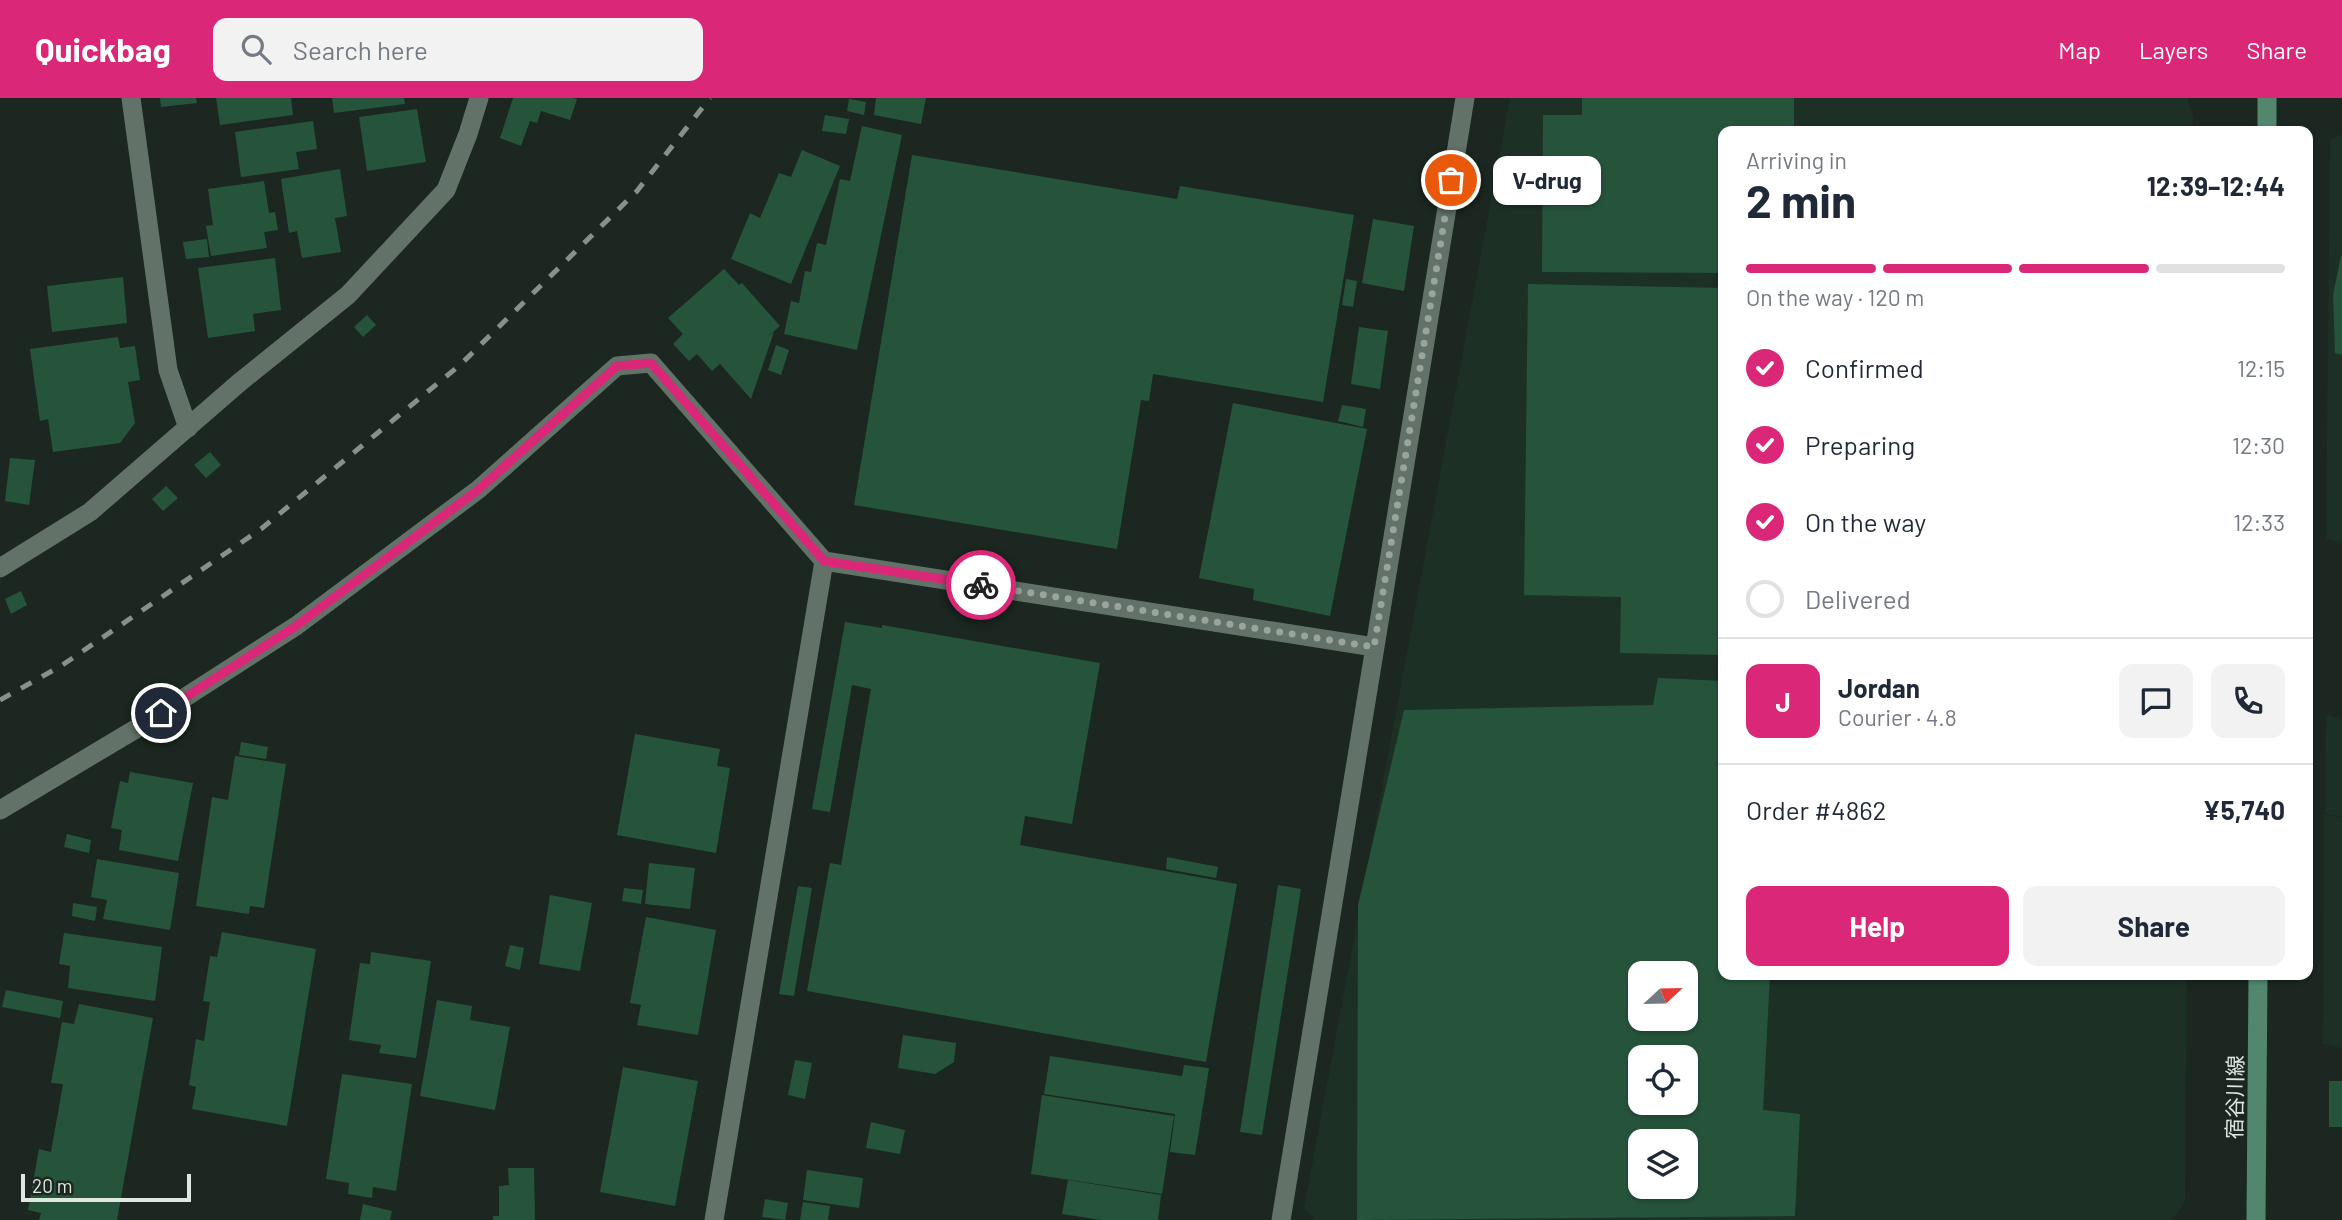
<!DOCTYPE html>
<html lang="en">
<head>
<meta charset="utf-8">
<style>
	body { margin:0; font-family:Barlow,"Noto Sans JP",sans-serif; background:#f2f2f3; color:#1f2937; height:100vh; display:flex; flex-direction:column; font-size:26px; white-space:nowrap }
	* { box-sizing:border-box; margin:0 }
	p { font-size:23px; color:#747a83 }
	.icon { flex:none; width:38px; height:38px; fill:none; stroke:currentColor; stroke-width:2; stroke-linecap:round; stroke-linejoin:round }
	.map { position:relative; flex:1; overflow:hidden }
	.drawer { position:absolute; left:1718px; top:28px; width:595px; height:854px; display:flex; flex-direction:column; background:#fff; border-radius:14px; box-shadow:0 2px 5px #0004 }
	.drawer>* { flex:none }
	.needle { width:46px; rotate:68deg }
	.tools { position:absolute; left:1628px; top:863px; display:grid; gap:14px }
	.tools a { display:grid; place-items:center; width:70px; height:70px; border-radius:14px; background:#fff; box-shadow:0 2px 5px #0004; font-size:35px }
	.scale { position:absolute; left:21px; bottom:18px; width:170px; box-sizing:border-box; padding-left:7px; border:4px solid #dfe7e1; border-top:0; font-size:19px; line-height:24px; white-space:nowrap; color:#dfe7e1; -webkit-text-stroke:5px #1b2720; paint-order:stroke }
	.pin { position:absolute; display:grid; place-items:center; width:60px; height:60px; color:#fff; margin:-30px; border:4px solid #fff; border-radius:50%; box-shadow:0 2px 7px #0007 }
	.courier { position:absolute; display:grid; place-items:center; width:70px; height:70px; margin:-35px; border:5px solid #db2777; border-radius:50%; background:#fff; color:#222; box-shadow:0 2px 9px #0007 }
	.bubble { position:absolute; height:49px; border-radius:14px; background:#fff; box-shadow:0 2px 5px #0004; font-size:23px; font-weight:700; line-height:49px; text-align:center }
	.summary em { font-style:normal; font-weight:700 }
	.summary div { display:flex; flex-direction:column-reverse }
	.summary { display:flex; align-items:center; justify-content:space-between; height:119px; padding:0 28px }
	h1 { font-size:46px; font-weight:700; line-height:52px }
	.bar { display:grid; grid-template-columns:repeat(4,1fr); gap:10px 7px; align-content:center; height:84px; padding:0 28px }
	.bar i { height:9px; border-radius:5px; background:#e0e1e3 }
	.bar .on { background:#db2777 }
	.bar p { grid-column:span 4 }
	.line { display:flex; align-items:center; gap:18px; padding:0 28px; border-top:2px solid #e0e1e3 }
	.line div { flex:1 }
	.round { display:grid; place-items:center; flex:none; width:74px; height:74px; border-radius:14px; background:#f2f2f3 }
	ol { padding:0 28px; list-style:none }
	li { display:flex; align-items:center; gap:21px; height:77px }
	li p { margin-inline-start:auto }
	li .icon { padding:7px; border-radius:50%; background:#db2777; color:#fff; stroke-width:4 }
	li:last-child { color:#747a83 }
	li i { width:38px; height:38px; border:4px solid #e0e1e3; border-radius:50% }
	.button { display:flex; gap:14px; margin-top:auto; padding:14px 28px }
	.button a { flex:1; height:80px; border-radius:14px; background:#db2777; color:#fff; font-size:28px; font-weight:700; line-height:80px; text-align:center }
	.button a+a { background:#f2f2f3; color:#1f2937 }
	header { display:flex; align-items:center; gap:42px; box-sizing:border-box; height:98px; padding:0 35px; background:#db2777; color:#fff }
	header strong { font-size:33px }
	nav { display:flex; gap:38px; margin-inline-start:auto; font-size:24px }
	.search { width:490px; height:63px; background:#f2f2f3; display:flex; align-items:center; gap:18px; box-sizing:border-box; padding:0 24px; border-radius:14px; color:#747a83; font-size:26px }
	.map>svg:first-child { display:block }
	.built { fill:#1d3025; fill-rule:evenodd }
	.building { fill:#26543b; fill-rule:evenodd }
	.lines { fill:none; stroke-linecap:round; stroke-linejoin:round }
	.minor { stroke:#637269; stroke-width:19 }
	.secondary { stroke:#52876e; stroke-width:19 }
	.rail { stroke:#87918b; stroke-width:5; stroke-dasharray:12 12; stroke-linecap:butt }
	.done { stroke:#9aa49d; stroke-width:7; stroke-dasharray:0 12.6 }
	.route { stroke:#db2777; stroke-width:9 }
	.labels { text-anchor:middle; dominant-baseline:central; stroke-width:5; stroke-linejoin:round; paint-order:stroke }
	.street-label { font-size:21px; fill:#dfe7e1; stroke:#1b2720 }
</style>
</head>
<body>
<header>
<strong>Quickbag</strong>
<div class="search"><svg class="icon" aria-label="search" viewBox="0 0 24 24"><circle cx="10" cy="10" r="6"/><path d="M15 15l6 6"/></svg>Search here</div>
<nav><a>Map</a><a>Layers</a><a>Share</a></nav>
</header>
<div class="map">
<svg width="2342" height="1122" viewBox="0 0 2342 1122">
	<rect width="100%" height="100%" fill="#1b2720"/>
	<g class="built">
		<path d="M 1510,0 L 2187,0 L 2193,18 L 2193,33 L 1724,33 L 1724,877 L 2187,877 L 2185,1104 L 2172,1122 L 1315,1122 L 1304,1110 ZM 1640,875 L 1685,875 L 1685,920 L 1640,920 ZM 1640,959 L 1685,959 L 1685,1004 L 1640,1004 ZM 1640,1043 L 1685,1043 L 1685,1088 L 1640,1088 Z"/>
		<polygon points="2342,35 2342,445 2326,441 2330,42"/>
		<polygon points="2326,617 2342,621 2342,719 2325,715"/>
		<polygon points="2324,716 2342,720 2342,950 2323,946"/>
	</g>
	<g class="building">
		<polygon points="160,0 196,0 197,5 161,9"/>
		<polygon points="216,0 291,0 293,17 220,27"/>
		<polygon points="332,0 404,0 405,6 334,15"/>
		<polygon points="513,0 572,0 577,1 570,22 541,13 537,25 530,23 521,48 500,40"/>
		<polygon points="876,0 926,0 921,26 874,17"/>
		<polygon points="1582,0 1794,0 1794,33 1724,33 1724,175 1542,174 1543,17 1582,17"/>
		<polygon points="849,1 866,4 864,17 847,13"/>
		<polygon points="417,11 426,64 367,73 359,19"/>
		<polygon points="825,17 849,21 846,36 822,33"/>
		<polygon points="313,23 317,51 296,54 299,71 241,79 235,34"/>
		<polygon points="862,28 902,37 857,252 784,236 791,203 799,205 805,173 811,174 817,145 826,147 840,81 850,83"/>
		<polygon points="802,52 840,68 791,186 731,161 750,115 760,120 779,75 791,79"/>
		<polygon points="912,57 1177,101 1180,88 1354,117 1323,304 1153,276 1149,303 1141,302 1117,451 854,407"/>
		<polygon points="340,71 347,118 335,120 341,154 302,160 297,133 289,135 281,81"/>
		<polygon points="264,83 269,115 275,114 278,132 264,134 267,150 211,158 206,128 213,127 208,91"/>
		<polygon points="1373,121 1414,128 1404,193 1362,185"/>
		<polygon points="207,141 209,159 186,161 183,144"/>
		<polygon points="2341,158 2342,158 2342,257 2335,255 2333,197"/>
		<polygon points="275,160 281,212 253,216 255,233 208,240 198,170"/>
		<polygon points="724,171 739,187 742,185 780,228 766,240 774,234 751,301 720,266 712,273 697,256 689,263 673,246 683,236 668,220"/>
		<polygon points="123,179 127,225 52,234 47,188"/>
		<polygon points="1346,181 1357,183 1353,209 1342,207"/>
		<polygon points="1528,186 1724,190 1724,557 1620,555 1621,499 1524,497"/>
		<polygon points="367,217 376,227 363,239 354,229"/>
		<polygon points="1359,229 1388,233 1380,291 1351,286"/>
		<polygon points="118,239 120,250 135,248 140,282 128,284 135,325 120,345 53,354 48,321 40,323 30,251"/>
		<polygon points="776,247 789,252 781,277 768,272"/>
		<polygon points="1233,305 1367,331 1330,518 1253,502 1254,491 1199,480"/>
		<polygon points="1342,307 1366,311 1363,329 1338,323"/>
		<polygon points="210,354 221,367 206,380 194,367"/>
		<polygon points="10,360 35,362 29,407 5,403"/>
		<polygon points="166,388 178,400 163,413 152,401"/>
		<polygon points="21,493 27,507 11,516 5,501"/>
		<polygon points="845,524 882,530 882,527 1100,565 1072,726 1025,718 1020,747 1237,786 1206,964 807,893 830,765 841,767 871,591 852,587 830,714 812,711"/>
		<path d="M 1658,580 L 1724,583 L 1724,877 L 1770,877 L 1763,1012 L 1800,1016 L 1795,1118 L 1357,1122 L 1358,807 L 1404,612 L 1653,607 ZM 1640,875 L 1685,875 L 1685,920 L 1640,920 ZM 1640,959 L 1685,959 L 1685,1004 L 1640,1004 ZM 1640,1043 L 1685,1043 L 1685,1088 L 1640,1088 Z"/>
		<polygon points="635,636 720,651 717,668 730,670 716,755 617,737"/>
		<polygon points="241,644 268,649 266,661 239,657"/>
		<polygon points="235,658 286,666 264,810 250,808 249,816 196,808 212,699 228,702"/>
		<polygon points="130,674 193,685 178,763 119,752 122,732 111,730 120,683 128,685"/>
		<polygon points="67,736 91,742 89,755 64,749"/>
		<polygon points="1167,759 1218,769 1216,780 1166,771"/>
		<polygon points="97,761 179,775 170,832 103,821 107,802 91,799"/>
		<polygon points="649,765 695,770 690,811 645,806"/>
		<polygon points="1278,787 1301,791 1262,1037 1240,1034"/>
		<polygon points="798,788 812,790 794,898 779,896"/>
		<polygon points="624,790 643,792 641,806 622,803"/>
		<polygon points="550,797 592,805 580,873 539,866"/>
		<polygon points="73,805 97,809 95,823 72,818"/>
		<polygon points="646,819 716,832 698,937 637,927 641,907 630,905"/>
		<polygon points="222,834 316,851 287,1028 192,1011 196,989 189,987 196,941 204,943 210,904 203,903 210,858 217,859"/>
		<polygon points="64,835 162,849 155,903 68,890 70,868 59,866"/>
		<polygon points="510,847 524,850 520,872 505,868"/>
		<polygon points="371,854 431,863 416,960 379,955 381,947 349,942 360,865 370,866"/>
		<polygon points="6,892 63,903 60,920 2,909"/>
		<polygon points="437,902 472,908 470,922 510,929 495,1012 420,998"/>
		<polygon points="79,906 153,920 117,1122 39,1122 41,1115 28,1112 39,1051 51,1054 63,986 51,985 62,924 74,926"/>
		<polygon points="903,937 956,945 954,964 935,976 898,970"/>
		<polygon points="1050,958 1182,978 1184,967 1209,970 1195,1057 1170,1054 1175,1016 1044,996"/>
		<polygon points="795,962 812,965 805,1001 788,997"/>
		<polygon points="623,969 698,983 675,1108 600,1094"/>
		<polygon points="342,976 412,986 396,1093 373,1089 372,1100 348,1096 349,1085 326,1081"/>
		<rect x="2329" y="983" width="13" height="46"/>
		<polygon points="1042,997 1174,1018 1162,1096 1031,1076"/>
		<polygon points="871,1024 905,1032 900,1056 866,1050"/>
		<polygon points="508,1070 534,1070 535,1122 493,1122 493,1118 499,1118 499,1088 509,1087"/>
		<polygon points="807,1072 863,1080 859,1110 803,1102"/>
		<polygon points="1068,1082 1161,1097 1158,1122 1102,1122 1062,1116"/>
		<polygon points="765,1101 788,1105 785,1122 762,1119"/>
		<polygon points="803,1104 830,1108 828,1122 800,1122"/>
		<polygon points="363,1106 392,1113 390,1122 360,1122"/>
	</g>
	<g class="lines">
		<g class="minor">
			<polyline points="131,0 168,272 188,330"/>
			<polyline points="0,470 90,414 240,284 348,197 446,92 468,36 479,0"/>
			<polyline points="0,712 139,629 296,528 479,391 617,268 651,265 824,463 1374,549"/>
			<polyline points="714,1122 824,463"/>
			<polyline points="1281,1122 1465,0"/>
		</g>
		<g class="secondary">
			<polyline points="2267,0 2267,33"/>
			<polyline points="2256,1122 2258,877"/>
		</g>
		<polyline class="rail" points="0,602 61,568 261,431 460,267 637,93 710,0"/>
	</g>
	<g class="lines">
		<polyline class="done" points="981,487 1374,549 1451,82"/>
		<polyline class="route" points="161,615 296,528 479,391 617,268 651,265 824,463 981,487"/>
	</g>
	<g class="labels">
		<g class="street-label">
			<text transform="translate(2234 999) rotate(-89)">宿谷川線</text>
		</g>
	</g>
</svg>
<div class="tools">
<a><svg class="needle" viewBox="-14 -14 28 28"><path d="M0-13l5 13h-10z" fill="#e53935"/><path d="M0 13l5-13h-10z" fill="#747a83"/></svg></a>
<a><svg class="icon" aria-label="locate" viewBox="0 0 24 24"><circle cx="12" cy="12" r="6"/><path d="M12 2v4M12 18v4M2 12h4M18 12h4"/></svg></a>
<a><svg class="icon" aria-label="layers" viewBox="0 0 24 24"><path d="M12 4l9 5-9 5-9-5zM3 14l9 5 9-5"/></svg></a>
</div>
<div class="scale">20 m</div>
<div class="pin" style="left:1451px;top:82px;background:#ea580c"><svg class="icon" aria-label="bag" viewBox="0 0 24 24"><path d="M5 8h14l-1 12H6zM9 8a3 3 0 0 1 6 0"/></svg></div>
<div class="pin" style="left:161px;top:615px;background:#1f2937"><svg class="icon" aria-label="home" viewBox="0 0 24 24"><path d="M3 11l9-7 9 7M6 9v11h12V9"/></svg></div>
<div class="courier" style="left:981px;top:487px"><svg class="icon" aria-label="bike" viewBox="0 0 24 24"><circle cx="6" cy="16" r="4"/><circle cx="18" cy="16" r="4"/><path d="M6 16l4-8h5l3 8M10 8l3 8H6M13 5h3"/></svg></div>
<div class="bubble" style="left:1493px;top:58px;width:108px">V-drug</div>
<section class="drawer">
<div class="summary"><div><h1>2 min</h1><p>Arriving in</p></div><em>12:39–12:44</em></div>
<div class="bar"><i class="on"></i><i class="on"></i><i class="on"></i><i></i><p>On the way · 120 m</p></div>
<ol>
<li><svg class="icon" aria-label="check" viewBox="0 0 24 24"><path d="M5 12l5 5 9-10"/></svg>Confirmed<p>12:15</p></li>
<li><svg class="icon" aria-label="check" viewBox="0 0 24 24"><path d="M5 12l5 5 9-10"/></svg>Preparing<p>12:30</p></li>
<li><svg class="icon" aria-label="check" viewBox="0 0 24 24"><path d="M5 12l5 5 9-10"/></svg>On the way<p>12:33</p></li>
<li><i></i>Delivered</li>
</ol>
<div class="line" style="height:126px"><b class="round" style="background:#db2777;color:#fff">J</b><div><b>Jordan</b><p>Courier · 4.8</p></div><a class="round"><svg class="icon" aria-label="chat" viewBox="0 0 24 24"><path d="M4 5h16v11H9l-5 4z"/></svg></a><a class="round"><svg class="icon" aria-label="phone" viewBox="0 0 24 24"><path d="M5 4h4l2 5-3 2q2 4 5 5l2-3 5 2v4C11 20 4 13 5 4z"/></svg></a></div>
<div class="line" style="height:91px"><div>Order #4862</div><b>¥5,740</b></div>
<div class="button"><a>Help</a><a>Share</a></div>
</section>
</div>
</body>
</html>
